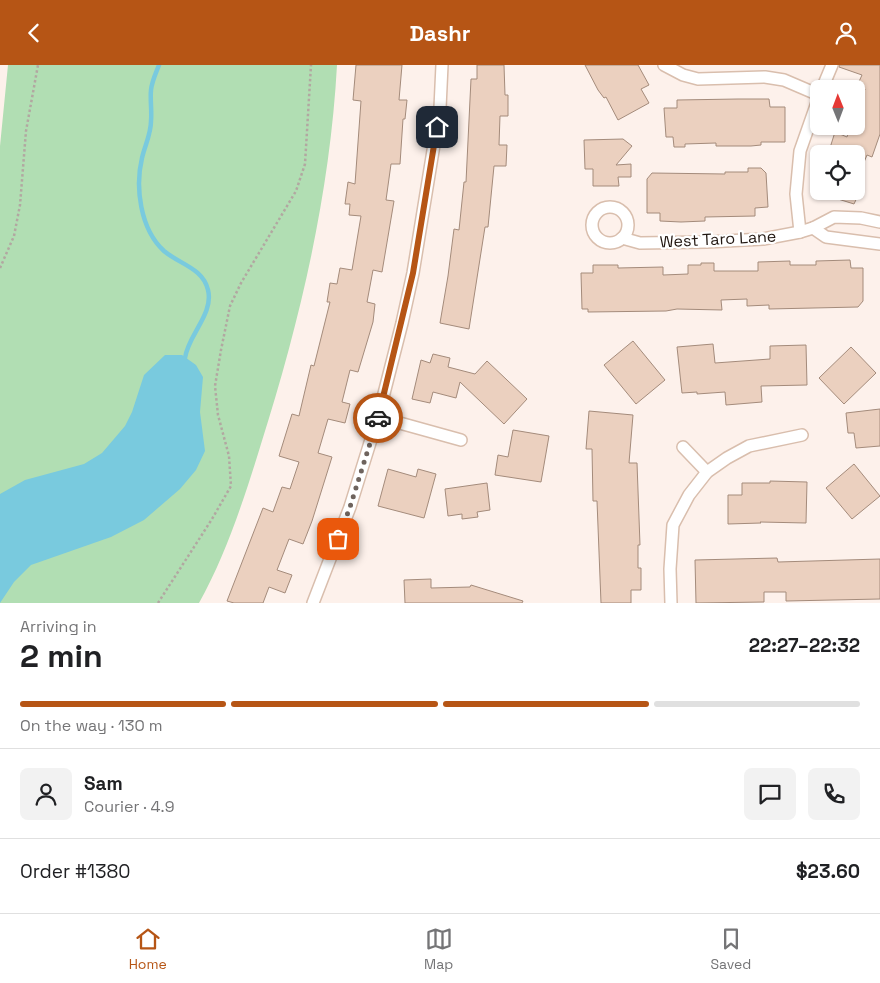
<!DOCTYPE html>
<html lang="en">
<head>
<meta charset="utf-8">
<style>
	body { margin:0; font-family:"Space Grotesk",sans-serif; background:#f2f2f2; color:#202124; height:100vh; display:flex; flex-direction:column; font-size:19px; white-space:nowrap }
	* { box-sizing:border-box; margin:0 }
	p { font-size:16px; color:#757577 }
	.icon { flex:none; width:28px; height:28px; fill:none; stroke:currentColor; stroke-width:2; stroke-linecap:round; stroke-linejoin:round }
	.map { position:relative; height:538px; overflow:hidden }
	.drawer { display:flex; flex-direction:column; background:#fff; flex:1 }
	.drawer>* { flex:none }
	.needle { width:32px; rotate:359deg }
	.tools { position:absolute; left:810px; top:15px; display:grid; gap:10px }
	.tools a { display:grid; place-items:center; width:55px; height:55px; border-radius:8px; background:#fff; box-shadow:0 1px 4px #0004; font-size:25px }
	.pin { position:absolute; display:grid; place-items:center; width:42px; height:42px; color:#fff; margin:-21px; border-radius:10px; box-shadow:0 2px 8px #0006 }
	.courier { position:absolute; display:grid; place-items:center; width:50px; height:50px; margin:-25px; border:4px solid #b65515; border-radius:50%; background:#fff; color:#222; box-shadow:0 1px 6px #0007 }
	.summary em { font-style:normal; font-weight:700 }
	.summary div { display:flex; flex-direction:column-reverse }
	.summary { display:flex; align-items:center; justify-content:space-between; height:85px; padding:0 20px }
	h1 { font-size:32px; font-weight:700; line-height:38px }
	.bar { display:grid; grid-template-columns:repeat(4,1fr); gap:8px 5px; align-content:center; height:60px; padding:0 20px }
	.bar i { height:6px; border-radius:4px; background:#e0e0e0 }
	.bar .current { background:#b65515 }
	.bar p { grid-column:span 4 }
	.line { display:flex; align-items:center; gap:12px; padding:0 20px; border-top:1px solid #e0e0e0 }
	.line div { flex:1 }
	.round { display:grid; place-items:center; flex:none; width:52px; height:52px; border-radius:8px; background:#f2f2f2 }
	header { display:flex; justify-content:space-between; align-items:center; height:65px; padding:0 20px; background:#b65515; color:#fff; font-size:22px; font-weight:700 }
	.dock { display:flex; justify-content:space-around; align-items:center; height:70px; border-top:1px solid #e0e0e0; background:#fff; font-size:14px; color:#757577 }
	.dock a { display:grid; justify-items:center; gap:2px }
	.dock .current { color:#b65515 }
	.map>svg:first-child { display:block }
	.green { fill:#b1deb3 }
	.water { fill:#79cade }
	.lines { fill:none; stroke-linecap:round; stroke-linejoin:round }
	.stream { stroke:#79cade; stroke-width:4.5 }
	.building { fill:#ebd0bf; stroke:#a48b7b }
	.minor-casing { stroke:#d9bead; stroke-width:14 }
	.path { stroke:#b2a7a1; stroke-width:2.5; stroke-dasharray:2.5 2.5; stroke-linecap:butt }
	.minor { stroke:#fff; stroke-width:11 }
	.done { stroke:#6e635d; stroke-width:5; stroke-dasharray:0 9 }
	.route { stroke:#b65515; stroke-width:6 }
	.labels { text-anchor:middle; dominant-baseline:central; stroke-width:4.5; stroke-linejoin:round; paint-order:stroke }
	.street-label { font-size:16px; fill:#211711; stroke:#fff }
</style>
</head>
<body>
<header><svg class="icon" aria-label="back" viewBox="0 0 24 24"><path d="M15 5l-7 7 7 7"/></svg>Dashr<svg class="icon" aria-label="person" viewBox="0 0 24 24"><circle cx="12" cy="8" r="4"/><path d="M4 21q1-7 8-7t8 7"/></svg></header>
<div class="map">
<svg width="880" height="538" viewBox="0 0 880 538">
	<rect width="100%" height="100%" fill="#fdf1eb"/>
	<path class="green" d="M 8,0 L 337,0 C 330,129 300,256 261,379 C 245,431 226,490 199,538 L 0,538 L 0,81 Z"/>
	<polygon class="water" points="165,290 182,290 196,300 203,312 200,347 205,386 196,405 180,424 144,455 111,472 31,500 14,517 0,538 0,429 25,415 84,399 102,388 125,361 132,347 144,310"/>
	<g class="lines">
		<path class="stream" d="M 159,0 C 156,8 152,16 151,25 C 150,35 152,46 151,56 C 151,69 145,80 142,93 C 135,122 140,164 164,186 C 179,199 203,203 208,225 C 214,249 188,270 185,293"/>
	</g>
	<g class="building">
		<polygon points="356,0 402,0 399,35 407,35 405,54 403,54 400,99 391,99 386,135 394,136 382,207 373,205 367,237 375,239 373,257 358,307 350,305 342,337 350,339 345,358 328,354 318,388 332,392 312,456 303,479 289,474 277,505 292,510 285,528 269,522 263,538 234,538 227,536 263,443 273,447 282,422 290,424 299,397 279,391 292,349 299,351 311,300 314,301 330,237 327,237 330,218 337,219 340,203 352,205 361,151 349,150 350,139 345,139 348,117 355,119 361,36 353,35"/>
		<polygon points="477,0 504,0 505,30 508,30 508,51 500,51 499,80 507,80 506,101 494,101 488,162 485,162 469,264 440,258 448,211 454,164 459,165 464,117 466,117 471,14 477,14"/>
		<polygon points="585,0 638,0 649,20 641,24 649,38 618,55 606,32 604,33 598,25"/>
		<polygon points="839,0 880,0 880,69 872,92 867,90 857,114 856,89 837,89 829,86 835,67 847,72 850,61 856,61 856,48 865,24 857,21 862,10 839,2"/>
		<polygon points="738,34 769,34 770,42 785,42 785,77 761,77 761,80 751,81 716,81 716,78 685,79 685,82 674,82 673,72 666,72 664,43 677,43 677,35"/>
		<polygon points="623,74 632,81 616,100 631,99 631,112 618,112 619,121 593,121 593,104 585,104 584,75"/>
		<polygon points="748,103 761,103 766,108 768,142 755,143 755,151 705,152 705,156 681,157 660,156 660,148 647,148 647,114 652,108 725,109 725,107 748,107"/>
		<polygon points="822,126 860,126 854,139 822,129"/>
		<polygon points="850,195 851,203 863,203 863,236 858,242 769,244 769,240 747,241 747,234 721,235 722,245 677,244 666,246 588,247 588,244 582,244 581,208 593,208 593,200 618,200 618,203 663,202 663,210 688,209 688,200 701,200 701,198 714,198 714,206 758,206 758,197 790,196 790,200 816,200 816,196"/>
		<polygon points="633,276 665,315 636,339 604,300"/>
		<polygon points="713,279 715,298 770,294 770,281 806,280 807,320 761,321 762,337 726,340 725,327 697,329 697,327 682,328 677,282"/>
		<polygon points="851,282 876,308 844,339 819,313"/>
		<polygon points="433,289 450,293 448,302 475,309 487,296 527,334 504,359 460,317 456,333 433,327 430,338 412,334 421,295 430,298"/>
		<polygon points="880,344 880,381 856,383 854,368 848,368 846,348"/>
		<polygon points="589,346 633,350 629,398 637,398 640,480 638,480 638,503 641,503 641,525 631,525 631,538 601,538 597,436 593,436 592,384 586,384"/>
		<polygon points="513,365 549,371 541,417 495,410 498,390 508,392"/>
		<polygon points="854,399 880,431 852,454 826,423"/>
		<polygon points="388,404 416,412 418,404 436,409 424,453 378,441"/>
		<polygon points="770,416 807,417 806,458 760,457 761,458 728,459 728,430 742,430 742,418 770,418"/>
		<polygon points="487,418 490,445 477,447 478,452 462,454 462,449 448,451 445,424"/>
		<polygon points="777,493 778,497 880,494 880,534 786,536 786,527 764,527 764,537 696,538 695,495"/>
		<polygon points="431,514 431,523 470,522 471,520 523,536 522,538 405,538 404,515"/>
	</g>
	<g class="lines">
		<g class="minor-casing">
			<g id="minor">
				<polyline points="664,0 683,10 698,14 765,12 784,15 819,30"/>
				<polyline points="822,24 832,0"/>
				<circle cx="610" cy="160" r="18"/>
				<polyline points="813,163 826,172 880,179"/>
				<polyline points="800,167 796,129 800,86 819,32"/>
				<polyline points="622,173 640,178 707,177 763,174 800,167 813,163 834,152 861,153 880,157"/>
				<polyline points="378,352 461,375"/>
				<polyline points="683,382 707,407"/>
				<polyline points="313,538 350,442 378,352 402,258 413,208 440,43 442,0"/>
				<polyline points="671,538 670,504 673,460 689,430 707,407 727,393 749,381 802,370"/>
			</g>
		</g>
		<g class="path">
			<polyline points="0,203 14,171 20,140 26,66 38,0"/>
			<polyline points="158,538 212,454 231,421 229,391 218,350 215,321 221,285 230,241 241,218 296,126 305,99 311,0"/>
		</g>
		<use href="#minor" class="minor"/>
	</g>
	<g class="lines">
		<polyline class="done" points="338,474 350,442 378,353"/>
		<polyline class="route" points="378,353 413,208 437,62"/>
	</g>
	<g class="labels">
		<g class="street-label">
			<text transform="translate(718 174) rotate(-3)">West Taro Lane</text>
		</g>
	</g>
</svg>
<div class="tools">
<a><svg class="needle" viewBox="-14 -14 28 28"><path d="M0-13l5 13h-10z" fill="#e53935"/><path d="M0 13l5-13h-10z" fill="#757577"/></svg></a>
<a><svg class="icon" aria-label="locate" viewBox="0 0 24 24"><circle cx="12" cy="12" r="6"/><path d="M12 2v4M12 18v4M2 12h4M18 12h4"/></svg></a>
</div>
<div class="pin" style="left:338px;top:474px;background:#ea580c"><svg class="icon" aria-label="bag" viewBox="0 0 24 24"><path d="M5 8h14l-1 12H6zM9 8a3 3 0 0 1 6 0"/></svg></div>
<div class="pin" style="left:437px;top:62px;background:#1f2937"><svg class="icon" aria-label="home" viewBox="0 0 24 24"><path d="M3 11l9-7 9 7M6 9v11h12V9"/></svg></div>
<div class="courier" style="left:378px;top:353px"><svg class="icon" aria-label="car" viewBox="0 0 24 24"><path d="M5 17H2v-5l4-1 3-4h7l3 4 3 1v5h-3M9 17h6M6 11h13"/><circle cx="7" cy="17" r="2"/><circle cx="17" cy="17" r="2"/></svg></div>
</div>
<section class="drawer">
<div class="summary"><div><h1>2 min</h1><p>Arriving in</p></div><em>22:27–22:32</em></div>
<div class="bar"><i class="current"></i><i class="current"></i><i class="current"></i><i></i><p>On the way · 130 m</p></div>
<div class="line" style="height:90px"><a class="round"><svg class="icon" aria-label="person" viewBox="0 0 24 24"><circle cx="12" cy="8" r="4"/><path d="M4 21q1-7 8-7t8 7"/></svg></a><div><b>Sam</b><p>Courier · 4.9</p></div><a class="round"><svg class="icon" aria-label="chat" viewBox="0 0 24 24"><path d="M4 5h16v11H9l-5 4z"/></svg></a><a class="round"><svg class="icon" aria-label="phone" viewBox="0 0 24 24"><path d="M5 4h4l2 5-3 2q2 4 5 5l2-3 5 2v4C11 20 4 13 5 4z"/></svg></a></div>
<div class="line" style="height:65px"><div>Order #1380</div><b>$23.60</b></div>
</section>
<nav class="dock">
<a class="current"><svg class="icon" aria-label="home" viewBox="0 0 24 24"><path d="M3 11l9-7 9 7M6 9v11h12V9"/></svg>Home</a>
<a><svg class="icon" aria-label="map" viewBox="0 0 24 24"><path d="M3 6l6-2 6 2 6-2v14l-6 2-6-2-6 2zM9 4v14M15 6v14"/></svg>Map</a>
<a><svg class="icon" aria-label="saved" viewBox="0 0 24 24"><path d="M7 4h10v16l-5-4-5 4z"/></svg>Saved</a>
</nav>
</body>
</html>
